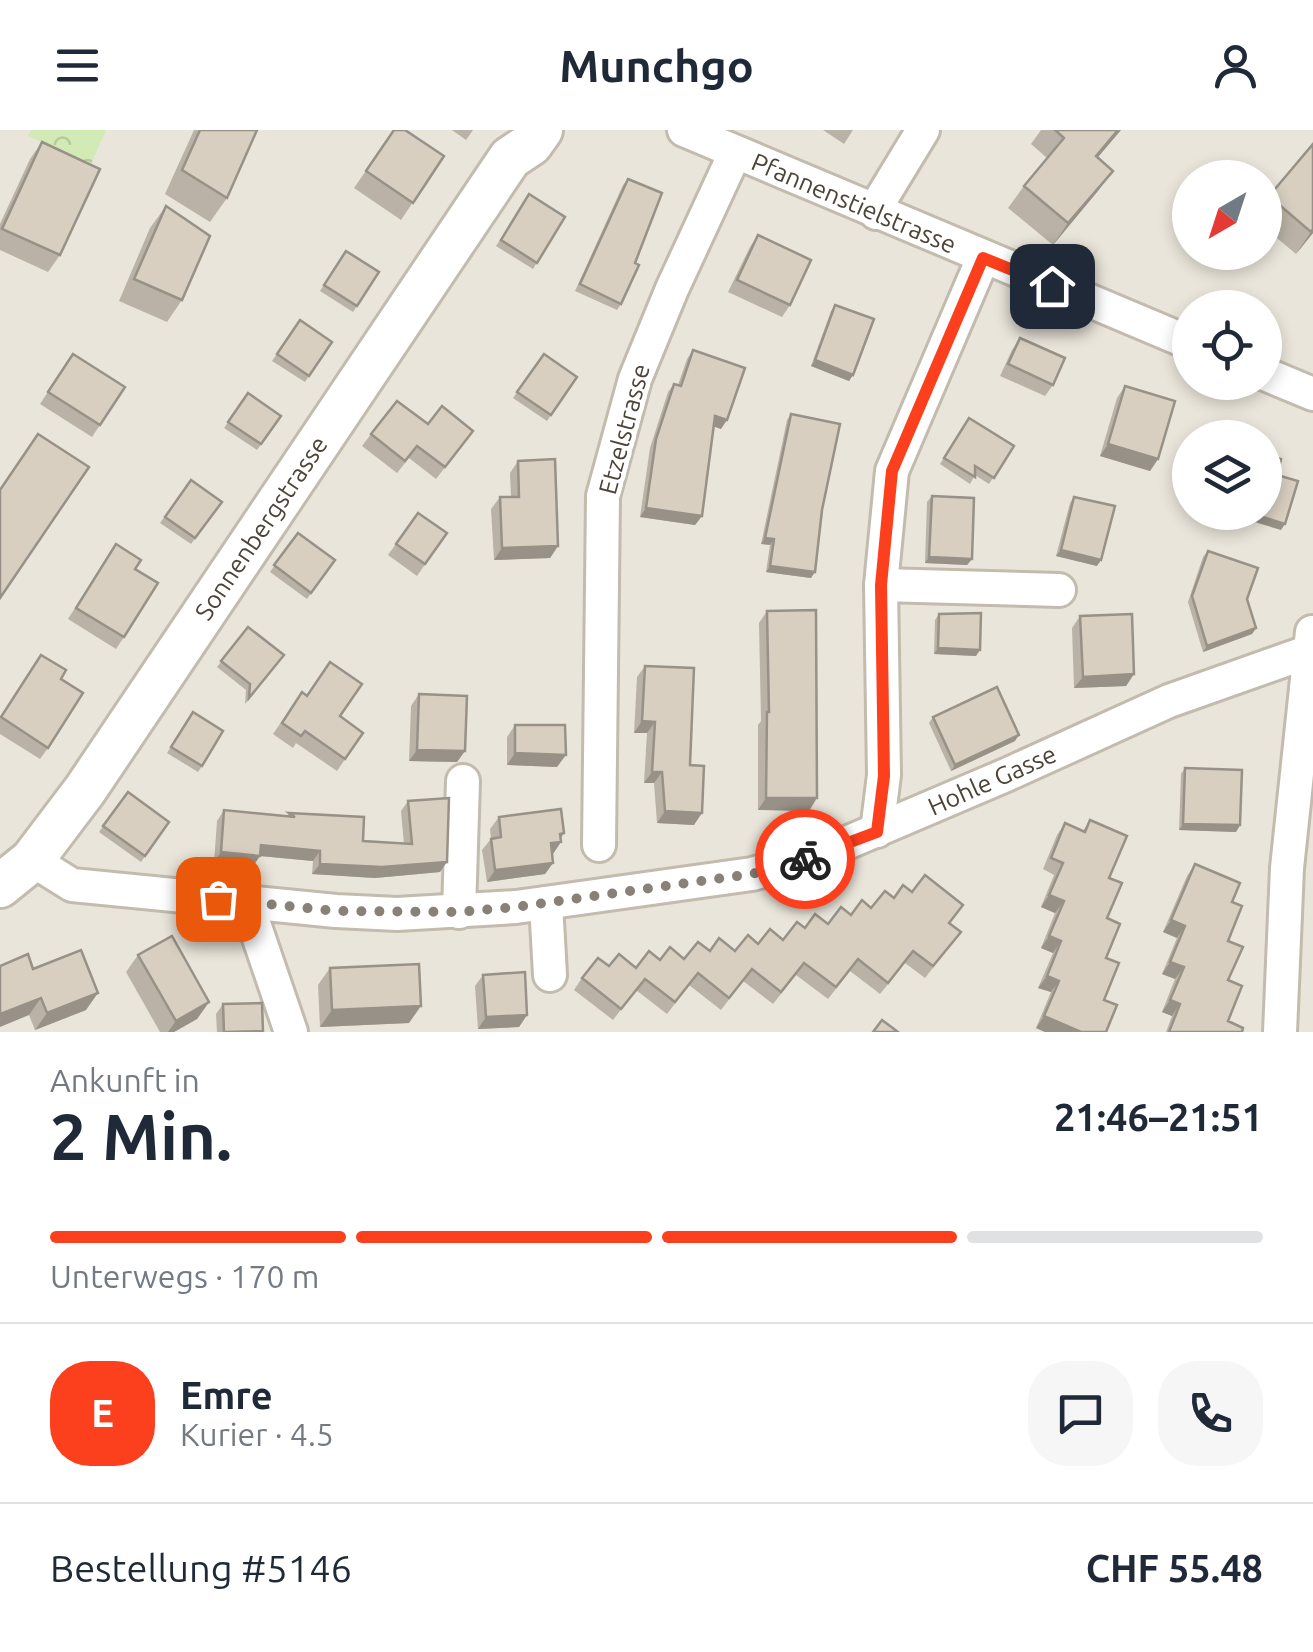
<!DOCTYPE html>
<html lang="de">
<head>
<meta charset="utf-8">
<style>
	body { margin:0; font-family:Ubuntu,sans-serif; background:#f6f6f7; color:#1f2937; height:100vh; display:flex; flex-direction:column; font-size:38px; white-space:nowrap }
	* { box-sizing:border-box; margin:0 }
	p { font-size:32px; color:#747a83 }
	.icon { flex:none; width:55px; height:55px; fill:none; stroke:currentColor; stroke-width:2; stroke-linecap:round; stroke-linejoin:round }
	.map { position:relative; height:902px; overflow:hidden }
	.details { display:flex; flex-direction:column; background:#fff; flex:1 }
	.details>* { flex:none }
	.needle { width:65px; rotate:219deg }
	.tools { position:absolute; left:1172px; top:30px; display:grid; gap:20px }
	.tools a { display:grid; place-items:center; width:110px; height:110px; border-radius:50%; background:#fff; box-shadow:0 5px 15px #0003; font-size:50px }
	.pin { position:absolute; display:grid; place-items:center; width:85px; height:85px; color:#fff; margin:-42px; border-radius:20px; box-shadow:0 5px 15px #0006 }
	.courier { position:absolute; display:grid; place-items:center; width:100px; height:100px; margin:-50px; border:8px solid #fc3f1d; border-radius:50%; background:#fff; color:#222; box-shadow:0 2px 12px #0007 }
	.head em { font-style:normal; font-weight:700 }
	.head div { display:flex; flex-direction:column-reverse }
	.head { display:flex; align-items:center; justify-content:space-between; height:170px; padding:0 50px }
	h1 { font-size:65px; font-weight:700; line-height:75px }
	.bar { display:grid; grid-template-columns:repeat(4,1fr); gap:15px 10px; align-content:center; height:120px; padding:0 50px }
	.bar i { height:12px; border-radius:8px; background:#e0e1e3 }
	.bar .selected { background:#fc3f1d }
	.bar p { grid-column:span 4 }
	.line { display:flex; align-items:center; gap:25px; padding:0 50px; border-top:2px solid #e0e1e3 }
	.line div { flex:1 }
	.round { display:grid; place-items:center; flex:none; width:105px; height:105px; border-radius:40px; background:#f6f6f7 }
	header { display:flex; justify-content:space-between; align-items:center; height:130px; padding:0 50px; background:#fff; font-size:45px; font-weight:700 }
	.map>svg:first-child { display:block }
	.residential { fill:#eae5da; fill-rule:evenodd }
	.forest { fill:url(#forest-crowns) }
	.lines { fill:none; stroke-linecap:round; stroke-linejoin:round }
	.minor-casing { stroke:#c2bbae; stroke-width:38 }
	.tertiary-casing { stroke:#c2bbae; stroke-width:48 }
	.minor { stroke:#fff; stroke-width:32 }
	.tertiary { stroke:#fff; stroke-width:42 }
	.wall { fill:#bab2a6 }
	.shaded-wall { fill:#979187 }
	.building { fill:#d8cfc1; stroke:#979187; stroke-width:2.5 }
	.done { stroke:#878178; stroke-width:10; stroke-dasharray:0 18 }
	.route { stroke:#fc3f1d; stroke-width:12 }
	.labels { text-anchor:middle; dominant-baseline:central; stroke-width:9; stroke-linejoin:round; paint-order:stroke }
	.street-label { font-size:25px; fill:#4b4439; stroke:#fff }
</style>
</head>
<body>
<header><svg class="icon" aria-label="menu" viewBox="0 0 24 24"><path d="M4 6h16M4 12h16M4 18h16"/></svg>Munchgo<svg class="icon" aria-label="person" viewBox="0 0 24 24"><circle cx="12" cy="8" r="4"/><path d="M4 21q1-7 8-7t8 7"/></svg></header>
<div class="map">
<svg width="1313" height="902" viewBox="0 0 1313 902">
	<defs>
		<pattern id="forest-crowns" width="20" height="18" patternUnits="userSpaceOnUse" patternTransform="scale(2.5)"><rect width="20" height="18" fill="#d2eab5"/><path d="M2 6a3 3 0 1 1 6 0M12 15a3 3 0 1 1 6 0" fill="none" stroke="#b6ca9c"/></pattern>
	</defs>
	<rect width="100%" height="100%" fill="#f6f3ec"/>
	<path class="residential" d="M 0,0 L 1313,0 L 1313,902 L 0,902 ZM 1190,48 L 1265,48 L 1265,122 L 1190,122 ZM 1190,178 L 1265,178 L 1265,252 L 1190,252 ZM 1190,308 L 1265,308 L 1265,382 L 1190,382 Z"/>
	<polygon class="forest" points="31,0 106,0 91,34 28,6"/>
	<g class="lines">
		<g class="minor-casing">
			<g id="minor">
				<polyline points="684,0 1190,213"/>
				<polyline points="876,83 881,69 923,0"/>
				<polyline points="1265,244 1313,264"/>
				<polyline points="881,455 1059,460"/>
				<polyline points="877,701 884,645 881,455 892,341 983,128"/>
				<polyline points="599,715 603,366 635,249 672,159 735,23"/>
				<polyline points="32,730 72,755 336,781 397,784 516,777 752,744 816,726 1006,645 1169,571 1313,520"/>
				<polyline points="247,773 291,902"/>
				<polyline points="546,773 550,845"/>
				<polyline points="459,782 463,651"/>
				<polyline points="1280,902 1287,738 1312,502"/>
			</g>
		</g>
		<g class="tertiary-casing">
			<polyline id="tertiary" points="0,756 32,730 85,660 510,28 531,14 541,0"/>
		</g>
		<use href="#minor" class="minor"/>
		<use href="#tertiary" class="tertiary"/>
	</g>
	<g class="wall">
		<polygon points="194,0 257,0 227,68 210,92 165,64"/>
		<polygon points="394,0 444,26 401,90 354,58"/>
		<polygon points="452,0 473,0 466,10"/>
		<polygon points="823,0 853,0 844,14"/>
		<polygon points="1041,0 1121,0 1098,27 1113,41 1097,62 1053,115 1008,78 1024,56 1047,28 1031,14"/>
		<polygon points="42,12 60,125 48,142 0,120 0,94 30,29"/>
		<polygon points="628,49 635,133 621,174 617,180 575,161 623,55"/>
		<polygon points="529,64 565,87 533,139 496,116"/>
		<polygon points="1269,66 1313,103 1296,124 1265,98 1265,71"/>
		<polygon points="166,76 182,170 167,192 119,171 150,98"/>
		<polygon points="758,105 790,175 782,187 728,162 750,117"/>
		<polygon points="346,121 379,142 353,182 320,161"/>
		<polygon points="835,175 853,245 849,251 811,236 831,181"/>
		<polygon points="300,190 332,212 305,252 272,231"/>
		<polygon points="1020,208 1053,255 1045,266 1000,246 1012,220"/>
		<polygon points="693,220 721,299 714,296 702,386 695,395 640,387 650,318 668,262 674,254 678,255 687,229"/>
		<polygon points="73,224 125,257 92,307 40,274"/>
		<polygon points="544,224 577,247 547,291 513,268"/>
		<polygon points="1125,256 1158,329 1150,341 1100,326 1117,268"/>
		<polygon points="248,263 281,286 257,320 224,298"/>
		<polygon points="791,284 811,448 766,442 770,415 761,414 787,290"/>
		<polygon points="969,288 1014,316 989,354 975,345 970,354 940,334"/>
		<polygon points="428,294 465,312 436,349 409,328 397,343 362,316 371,304"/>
		<polygon points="518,331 558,416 550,428 494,430 491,379 500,367 511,367 510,343"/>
		<polygon points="191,350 222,372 191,414 160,393"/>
		<polygon points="932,366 972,429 967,435 925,433 927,372"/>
		<polygon points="1074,367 1097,436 1056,426 1070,373"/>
		<polygon points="418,383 447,403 417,446 388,425"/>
		<polygon points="298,403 335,430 307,469 270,442"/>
		<polygon points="1208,421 1247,469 1256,498 1252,504 1203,522 1188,472 1203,427"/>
		<polygon points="108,426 135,439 124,507 116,519 68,489"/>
		<polygon points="767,481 809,681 758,680 758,595 761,591 759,493"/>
		<polygon points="939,484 976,526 934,524 935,490"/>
		<polygon points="1080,486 1134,544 1126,556 1074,558 1072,498"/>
		<polygon points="248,497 284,525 245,574 246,560 217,537"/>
		<polygon points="645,536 690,635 694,695 657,693 654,653 644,653 647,603 634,603 637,547"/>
		<polygon points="33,537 61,549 48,618 40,629 0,604 0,588"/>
		<polygon points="302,562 363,603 337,641 296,613 293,618 273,604"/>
		<polygon points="419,564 465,621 457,632 409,631 411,576"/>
		<polygon points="193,582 202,636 198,642 167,623"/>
		<polygon points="933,587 1015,611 951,641 929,593"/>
		<polygon points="515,595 557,637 507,635 507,607"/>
		<polygon points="1185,638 1240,695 1236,702 1179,700 1181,644"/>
		<polygon points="128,662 169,692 141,732 99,702"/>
		<polygon points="408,671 440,742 375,748 312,744 313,731 260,726 253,736 214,733 217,691 224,680 287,686 289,683 363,711 404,714 401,681"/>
		<polygon points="499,687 564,703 552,724 553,733 545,744 487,752 482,720 491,709 490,699"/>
		<polygon points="1090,690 1109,748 1104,870 1106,902 1045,902 1036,898 1051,862 1038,858 1053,823 1041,818 1055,783 1041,777 1054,745 1043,739 1057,705 1065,693 1083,701"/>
		<polygon points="1195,734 1232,772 1228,811 1228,891 1242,902 1166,902 1172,886 1162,882 1175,849 1162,844 1177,808 1163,802 1187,746"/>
		<polygon points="894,768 950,793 961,802 925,848 905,833 880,864 850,841 828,869 796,845 773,874 743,851 721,880 689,855 667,884 636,860 613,890 574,860 582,848 609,836 636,838 660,830 684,829 710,821 735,821 758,814 783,810 805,798 828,794 871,778"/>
		<polygon points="138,825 209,872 197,889 174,902 160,902 126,842"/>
		<polygon points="330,838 409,893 320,897 318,855"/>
		<polygon points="33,839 86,880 35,900 29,885"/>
		<polygon points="483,845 527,885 519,897 478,899 475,856"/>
		<polygon points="223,874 262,902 217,902 216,884"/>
	</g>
	<g class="shaded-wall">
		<polygon points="1118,0 1121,0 1081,47 1096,26"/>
		<polygon points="1113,41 1097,62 1053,115 1068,93"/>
		<polygon points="1313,99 1313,103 1296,124"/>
		<polygon points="815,230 853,245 849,251 811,236"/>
		<polygon points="715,286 727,290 721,299 709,295"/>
		<polygon points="1108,314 1158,329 1150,341 1100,326"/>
		<polygon points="646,378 702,386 695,395 640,387"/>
		<polygon points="1222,382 1247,382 1285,394 1281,400"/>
		<polygon points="765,408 774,409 770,415 761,414"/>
		<polygon points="558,416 550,428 494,430 502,418"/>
		<polygon points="1061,420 1101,430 1097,436 1056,426"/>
		<polygon points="929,427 972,429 967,435 925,433"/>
		<polygon points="770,436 815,442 811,448 766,442"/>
		<polygon points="1256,498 1252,504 1203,522 1207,516"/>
		<polygon points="938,518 980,520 976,526 934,524"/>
		<polygon points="1134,544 1126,556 1074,558 1083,547"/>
		<polygon points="642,591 655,592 647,603 634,603"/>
		<polygon points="1019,605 1015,611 951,641 955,635"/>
		<polygon points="417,620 465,621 457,632 409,631"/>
		<polygon points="515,623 566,625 557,637 507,635"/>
		<polygon points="652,642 662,642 654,653 644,653"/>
		<polygon points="766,668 817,668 809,681 758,680"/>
		<polygon points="665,681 702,683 694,695 657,693"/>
		<polygon points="1183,694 1240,695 1236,702 1179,700"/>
		<polygon points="564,703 557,712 561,712 553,724 542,725 560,704"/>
		<polygon points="261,715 320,721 313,731 260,726 253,736 214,733 221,722"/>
		<polygon points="447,732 440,742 375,748 312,744 320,734"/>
		<polygon points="553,733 545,744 487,752 495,740"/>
		<polygon points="1049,765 1064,771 1055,783 1041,777"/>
		<polygon points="1171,790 1185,796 1177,808 1163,802"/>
		<polygon points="1049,806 1061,811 1053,823 1041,818"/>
		<polygon points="1170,832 1184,837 1175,849 1162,844"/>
		<polygon points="1047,846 1059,851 1051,862 1038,858"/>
		<polygon points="98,863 86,880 35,900 47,883"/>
		<polygon points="41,868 29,885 0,897 0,884"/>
		<polygon points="1170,870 1180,874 1172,886 1162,882"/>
		<polygon points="209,872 197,889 174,902 168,902 176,891"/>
		<polygon points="421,876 409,893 320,897 332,880"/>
		<polygon points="527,885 519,897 478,899 486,887"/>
		<polygon points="1044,886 1081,902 1045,902 1036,898"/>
	</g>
	<g class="building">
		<polygon points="200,0 257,0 227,68 182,40"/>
		<polygon points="394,0 405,0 444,26 413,73 366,41"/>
		<polygon points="1055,0 1118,0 1096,26 1113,41 1068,93 1024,56 1064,8"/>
		<polygon points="42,12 100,39 60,125 2,99"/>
		<polygon points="1313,14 1313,99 1311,102 1269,66"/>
		<polygon points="628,49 662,63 635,133 639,135 621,174 580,154"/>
		<polygon points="529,64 565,87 537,133 501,110"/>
		<polygon points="166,76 210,106 182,170 134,149"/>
		<polygon points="758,105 811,130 790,175 737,150"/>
		<polygon points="346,121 379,142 357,176 324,155"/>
		<polygon points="835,175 874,189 853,245 815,230"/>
		<polygon points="300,190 332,212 309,246 277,224"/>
		<polygon points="1020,208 1065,228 1053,255 1008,234"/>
		<polygon points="693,220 745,238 727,290 715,286 702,386 646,378 656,309 674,254 681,256"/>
		<polygon points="73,224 125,257 100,295 48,262"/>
		<polygon points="544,224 577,247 551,285 517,262"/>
		<polygon points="1125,256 1175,271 1158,329 1108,314"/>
		<polygon points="248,263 281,286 261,314 228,292"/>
		<polygon points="397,271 428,294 442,276 473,301 445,337 417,316 405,331 371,304"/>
		<polygon points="791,284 840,294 822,380 815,442 770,436 774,409 765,408"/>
		<polygon points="969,288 1014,316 994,348 975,336 975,347 944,328"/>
		<polygon points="38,304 89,337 0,468 0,360"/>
		<polygon points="1265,324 1281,329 1277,345 1298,351 1285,394 1247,382 1265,382"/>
		<polygon points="555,329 558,416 502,418 500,367 519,367 518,331"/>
		<polygon points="191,350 222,372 195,408 165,387"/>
		<polygon points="932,366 974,368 972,429 929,427"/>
		<polygon points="1074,367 1115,376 1101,430 1061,420"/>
		<polygon points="418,383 447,403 425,434 396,414"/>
		<polygon points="298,403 335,430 311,463 274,435"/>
		<polygon points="116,414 141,430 135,439 158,453 124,507 76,478"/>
		<polygon points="1208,421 1258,438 1247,469 1256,498 1207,516 1192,466"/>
		<polygon points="816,480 817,668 766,668 767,582 769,582 767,481"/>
		<polygon points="981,483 980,520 938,518 939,484"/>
		<polygon points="1132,484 1134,544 1083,547 1080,486"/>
		<polygon points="248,497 284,525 249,568 250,554 221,531"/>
		<polygon points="41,525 66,540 61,549 83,563 48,618 1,587"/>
		<polygon points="330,532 362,554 340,586 363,603 345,629 305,601 301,606 282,593 302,562 307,566"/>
		<polygon points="645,536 694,538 690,635 704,636 702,683 665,681 662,642 652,642 655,592 642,591"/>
		<polygon points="997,557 1019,605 955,635 933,587"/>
		<polygon points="419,564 467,566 465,621 417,620"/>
		<polygon points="193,582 223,601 202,636 171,617"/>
		<polygon points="515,595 565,595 566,625 515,623"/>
		<polygon points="1185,638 1242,640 1240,695 1183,694"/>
		<polygon points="128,662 169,692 145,726 103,696"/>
		<polygon points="449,668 447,732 382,737 320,734 320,721 261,715 260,726 221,722 224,680 295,687 289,683 364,687 363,711 412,714 408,671"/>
		<polygon points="561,679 564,703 560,704 561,712 551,713 553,733 495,740 491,709 501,707 499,687"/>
		<polygon points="1090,690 1127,706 1109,748 1122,753 1107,788 1120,794 1106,828 1119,833 1104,870 1117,875 1106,902 1081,902 1044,886 1059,851 1047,846 1061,811 1049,806 1064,771 1049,765 1063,733 1051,728 1065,693 1085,702"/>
		<polygon points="1195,734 1240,753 1232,772 1242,776 1228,811 1243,817 1228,850 1242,856 1228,891 1243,898 1242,902 1169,902 1180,874 1170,870 1184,837 1170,832 1185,796 1171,790"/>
		<polygon points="925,745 963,775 949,793 961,802 933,836 913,821 888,853 858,829 836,857 804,833 781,862 752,839 729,868 698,843 675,872 645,849 621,879 582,848 598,828 609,836 619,824 636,838 649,821 660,830 670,817 684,829 698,812 710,821 719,808 735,821 748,805 758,814 770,799 783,810 797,792 805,798 815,784 828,794 841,777 851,785 862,770 871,778 885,761 894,768 903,755 912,762"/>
		<polygon points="172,806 209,872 176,891 138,825"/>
		<polygon points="81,820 98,863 47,883 41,868 0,884 0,836 28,824 33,839"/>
		<polygon points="419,834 421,876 332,880 330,838"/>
		<polygon points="525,842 527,885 486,887 483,845"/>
		<polygon points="262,873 263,901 224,902 223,874"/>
		<polygon points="882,890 898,902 873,902"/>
	</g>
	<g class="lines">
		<polyline class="done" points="218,769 336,781 459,782 516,777 752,744 805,729"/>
		<polyline class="route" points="805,729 877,702 884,646 881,455 892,341 983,128 1052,156"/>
	</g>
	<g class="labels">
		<g class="street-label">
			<text transform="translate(854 73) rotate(23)">Pfannenstielstrasse</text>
			<text transform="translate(624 299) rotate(-75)">Etzelstrasse</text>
			<text transform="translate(261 398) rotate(-56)">Sonnenbergstrasse</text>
			<text transform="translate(992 650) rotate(-24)">Hohle Gasse</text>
		</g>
	</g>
</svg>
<div class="tools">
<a><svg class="needle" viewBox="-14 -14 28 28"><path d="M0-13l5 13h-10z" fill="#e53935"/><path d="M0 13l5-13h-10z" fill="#747a83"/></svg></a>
<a><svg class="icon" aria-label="locate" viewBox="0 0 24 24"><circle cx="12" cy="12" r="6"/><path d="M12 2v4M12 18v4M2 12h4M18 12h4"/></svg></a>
<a><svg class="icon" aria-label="layers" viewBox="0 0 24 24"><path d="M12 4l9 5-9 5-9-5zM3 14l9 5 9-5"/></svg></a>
</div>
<div class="pin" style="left:218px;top:769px;background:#ea580c"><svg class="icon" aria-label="bag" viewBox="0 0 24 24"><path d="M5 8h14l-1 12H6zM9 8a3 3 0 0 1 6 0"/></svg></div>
<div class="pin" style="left:1052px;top:156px;background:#1f2937"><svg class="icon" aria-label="home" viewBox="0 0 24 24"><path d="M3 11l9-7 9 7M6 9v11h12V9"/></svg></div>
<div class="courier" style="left:805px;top:729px"><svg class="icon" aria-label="bike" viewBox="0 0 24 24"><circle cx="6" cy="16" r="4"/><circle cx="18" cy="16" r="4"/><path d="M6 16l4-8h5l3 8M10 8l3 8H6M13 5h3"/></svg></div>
</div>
<section class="details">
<div class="head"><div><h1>2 Min.</h1><p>Ankunft in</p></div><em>21:46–21:51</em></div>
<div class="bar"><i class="selected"></i><i class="selected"></i><i class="selected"></i><i></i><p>Unterwegs · 170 m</p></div>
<div class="line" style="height:180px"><b class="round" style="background:#fc3f1d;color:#fff">E</b><div><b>Emre</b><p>Kurier · 4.5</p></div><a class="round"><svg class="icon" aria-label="chat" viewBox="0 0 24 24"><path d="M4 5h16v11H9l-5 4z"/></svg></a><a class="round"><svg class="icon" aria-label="phone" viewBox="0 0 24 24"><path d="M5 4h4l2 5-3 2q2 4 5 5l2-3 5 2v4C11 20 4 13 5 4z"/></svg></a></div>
<div class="line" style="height:130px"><div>Bestellung #5146</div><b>CHF 55.48</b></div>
</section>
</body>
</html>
